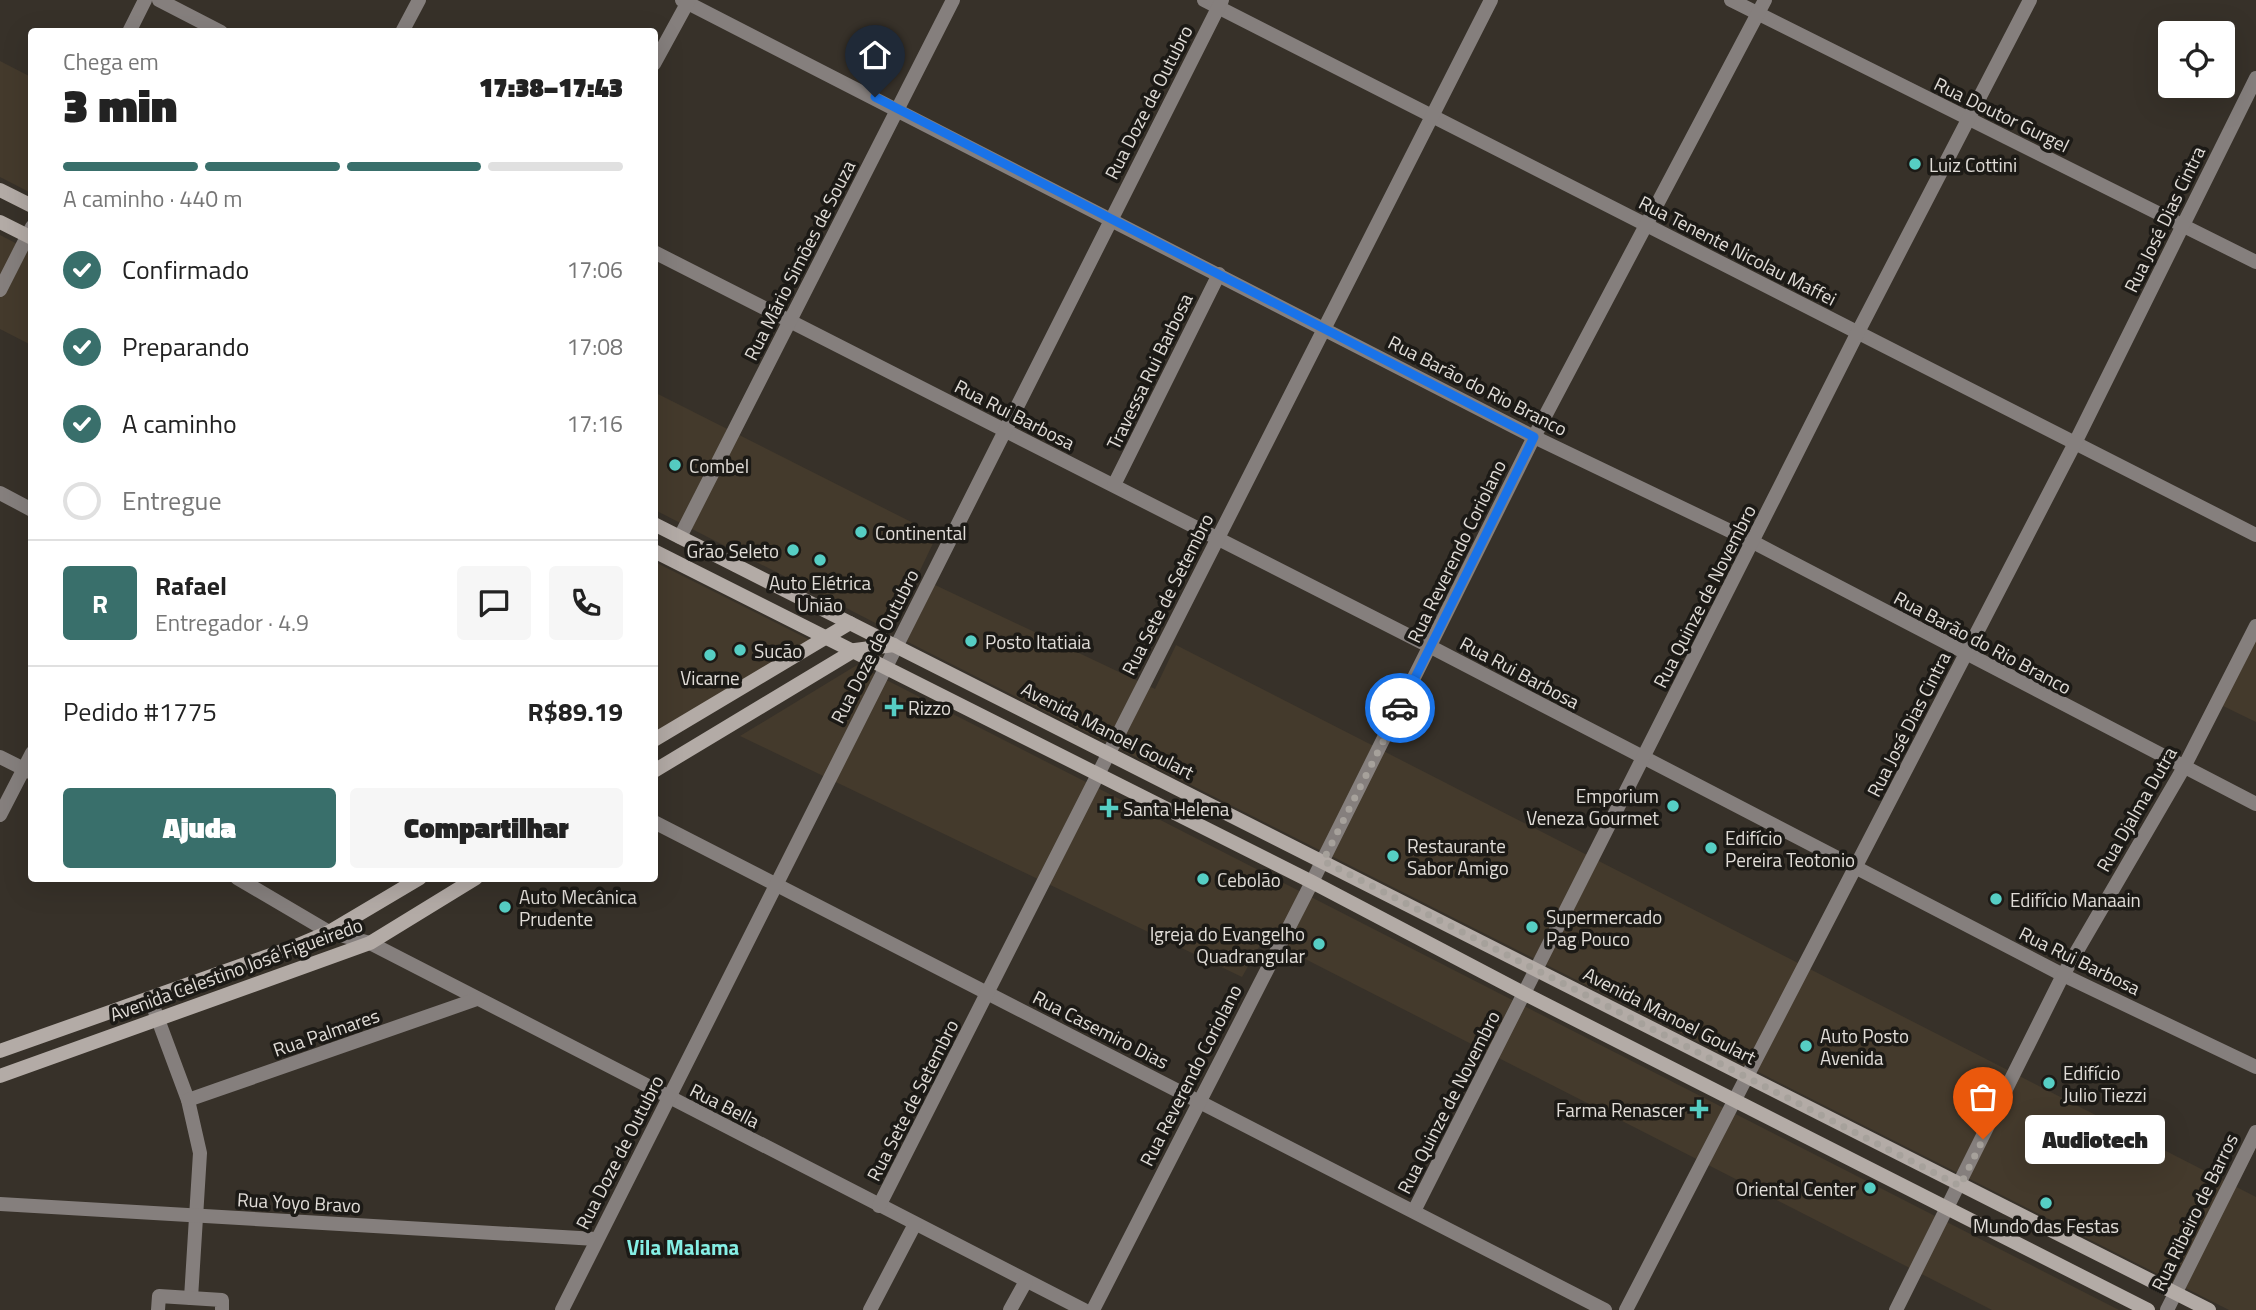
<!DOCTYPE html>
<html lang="pt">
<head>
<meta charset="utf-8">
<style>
	body { margin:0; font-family:"Titillium Web",sans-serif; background:#f6f6f6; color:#222; height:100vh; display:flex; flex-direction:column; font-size:26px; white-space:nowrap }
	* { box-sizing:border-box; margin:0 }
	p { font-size:23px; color:#767676 }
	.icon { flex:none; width:38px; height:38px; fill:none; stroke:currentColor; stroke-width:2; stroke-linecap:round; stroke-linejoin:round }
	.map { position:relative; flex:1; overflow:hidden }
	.details { position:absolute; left:28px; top:28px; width:630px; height:854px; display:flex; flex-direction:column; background:#fff; border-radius:7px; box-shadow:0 7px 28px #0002 }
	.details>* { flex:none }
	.fabs { position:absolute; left:2158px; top:21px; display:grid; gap:14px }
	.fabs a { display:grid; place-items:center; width:77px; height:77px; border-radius:7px; background:#fff; box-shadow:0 7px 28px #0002; font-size:35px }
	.pin { position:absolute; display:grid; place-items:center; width:60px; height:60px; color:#fff; margin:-72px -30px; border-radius:50% 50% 50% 0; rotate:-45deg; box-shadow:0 0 7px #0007 }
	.pin .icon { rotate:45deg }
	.courier { position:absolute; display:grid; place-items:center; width:70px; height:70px; margin:-35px; border:5px solid #1a73e8; border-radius:50%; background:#fff; color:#222; box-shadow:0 2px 9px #0007 }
	.bubble { position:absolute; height:49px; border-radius:7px; background:#fff; box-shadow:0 7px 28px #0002; font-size:23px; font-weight:800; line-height:49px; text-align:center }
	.headline em { font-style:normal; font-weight:800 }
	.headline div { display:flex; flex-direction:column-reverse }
	.headline { display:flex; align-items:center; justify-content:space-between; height:119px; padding:0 35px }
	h1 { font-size:46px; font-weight:800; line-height:52px }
	.bar { display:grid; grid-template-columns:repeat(4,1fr); gap:10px 7px; align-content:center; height:84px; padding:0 35px }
	.bar i { height:9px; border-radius:5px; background:#e0e0e0 }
	.bar .on { background:#396f6b }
	.bar p { grid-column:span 4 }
	.line { display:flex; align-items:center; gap:18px; padding:0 35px; border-top:2px solid #e0e0e0 }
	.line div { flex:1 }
	.round { display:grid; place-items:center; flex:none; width:74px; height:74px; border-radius:7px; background:#f6f6f6 }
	ol { padding:0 35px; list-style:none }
	li { display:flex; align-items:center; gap:21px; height:77px }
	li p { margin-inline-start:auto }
	li .icon { padding:7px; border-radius:50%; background:#396f6b; color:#fff; stroke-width:4 }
	li:last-child { color:#767676 }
	li i { width:38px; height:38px; border:4px solid #e0e0e0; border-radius:50% }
	.primary-button { display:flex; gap:14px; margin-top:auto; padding:14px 35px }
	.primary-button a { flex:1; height:80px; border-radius:7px; background:#396f6b; color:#fff; font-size:28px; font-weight:800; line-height:80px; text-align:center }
	.primary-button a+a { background:#f6f6f6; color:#222 }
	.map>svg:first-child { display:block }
	.built { fill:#443a2c }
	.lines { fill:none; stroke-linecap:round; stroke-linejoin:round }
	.street { stroke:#857f7d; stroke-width:14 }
	.secondary { stroke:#b3aba6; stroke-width:14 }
	.done { stroke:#a6a19b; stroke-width:7; stroke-dasharray:0 12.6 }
	.route { stroke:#1a73e8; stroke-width:9 }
	.poi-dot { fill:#56cec4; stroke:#1c1a16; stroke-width:2.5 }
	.labels { text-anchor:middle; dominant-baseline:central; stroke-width:7; stroke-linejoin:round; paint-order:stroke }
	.street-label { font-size:19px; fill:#e1ddd8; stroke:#1c1a16 }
	.poi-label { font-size:19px; fill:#e1ddd8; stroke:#1c1a16; text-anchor:start }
	.neighbourhood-label { font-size:21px; font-weight:bold; fill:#85efe5; stroke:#1c1a16 }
</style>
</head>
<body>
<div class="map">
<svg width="2256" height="1310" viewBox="0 0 2256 1310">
	<rect width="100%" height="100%" fill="#373129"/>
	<g class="built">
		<polygon points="0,61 31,77 31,193 0,177"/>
		<polygon points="0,235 31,251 31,345 0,329"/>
		<polygon points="654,392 937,535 891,631 655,510"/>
		<polygon points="655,562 810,640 655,732"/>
		<polygon points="933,584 1155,689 1176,645 2256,1197 2256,1310 2229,1310 904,640"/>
		<polygon points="2256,635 2256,722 2221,705"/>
		<polygon points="857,665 2119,1310 1992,1310 1264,938 1242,977 740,736"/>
	</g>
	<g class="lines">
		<g class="street">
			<polyline points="159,0 221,32"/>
			<polyline points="682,0 1534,437 1753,542 2256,804"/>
			<polyline points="1204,0 2256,535"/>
			<polyline points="1731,0 2256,262"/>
			<polyline points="129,32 145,0"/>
			<polyline points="402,32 419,0"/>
			<polyline points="654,64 689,0"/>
			<polyline points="654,252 1431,647 2063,975 2256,1067"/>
			<polyline points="0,290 32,227"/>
			<polyline points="1114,485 1219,274"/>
			<polyline points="0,493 32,510"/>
			<polyline points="680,537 953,0"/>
			<polyline points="0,757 30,772"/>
			<polyline points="0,815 32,753"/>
			<polyline points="654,822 1605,1310"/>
			<polyline points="237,878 329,932 370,943 1084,1310"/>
			<polyline points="150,998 188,1100 200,1153 191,1298"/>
			<polyline points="188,1100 477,999"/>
			<polyline points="0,1204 596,1239"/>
			<polyline points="879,1206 1491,0"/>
			<polyline points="1414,1211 1858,332 2030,0"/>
			<polyline points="158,1310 159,1296 222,1300 222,1310"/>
			<polyline points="562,1310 1222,0"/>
			<polyline points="870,1310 915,1224"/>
			<polyline points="1010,1310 1026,1281"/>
			<polyline points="1093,1310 1312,882 1534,437 1765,0"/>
			<polyline points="1626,1310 2075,443 2256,78"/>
			<polyline points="1896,1310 2063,975 2183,769 2256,626"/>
			<polyline points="2167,1310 2256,1132"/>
		</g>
		<g class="secondary">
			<polyline points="0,190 32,206"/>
			<polyline points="0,222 32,238"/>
			<polyline points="654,524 2209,1310"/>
			<polyline points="654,551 1312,882 1525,994 2148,1310"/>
			<polyline points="654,740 850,623"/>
			<polyline points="654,771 855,650 894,645"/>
			<polyline points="0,1051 296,946 329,932 420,878"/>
			<polyline points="0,1076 370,943 476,878"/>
		</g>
	</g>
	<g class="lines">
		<polyline class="done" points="1400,708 1323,861 1960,1186 1983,1139"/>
		<polyline class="route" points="875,97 1534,437 1400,708"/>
	</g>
	<g class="poi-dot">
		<circle cx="1915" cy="164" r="7"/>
		<circle cx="675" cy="465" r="7"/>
		<circle cx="861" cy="532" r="7"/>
		<circle cx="793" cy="550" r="7"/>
		<circle cx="820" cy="560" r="7"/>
		<circle cx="971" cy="641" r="7"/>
		<circle cx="740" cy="650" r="7"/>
		<circle cx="710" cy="655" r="7"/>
		<path d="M890.5 696.5h7v7h7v7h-7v7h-7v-7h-7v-7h7z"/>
		<circle cx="1673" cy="806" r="7"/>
		<path d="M1105.5 797.5h7v7h7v7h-7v7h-7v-7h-7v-7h7z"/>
		<circle cx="1711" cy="848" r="7"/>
		<circle cx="1393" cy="856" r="7"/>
		<circle cx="1203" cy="879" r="7"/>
		<circle cx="1996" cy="899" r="7"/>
		<circle cx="505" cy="907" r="7"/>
		<circle cx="1532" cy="927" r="7"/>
		<circle cx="1319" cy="944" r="7"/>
		<circle cx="1806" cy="1046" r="7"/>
		<circle cx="2049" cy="1083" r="7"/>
		<path d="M1695.5 1098.5h7v7h7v7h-7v7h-7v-7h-7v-7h7z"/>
		<circle cx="1870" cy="1188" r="7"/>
		<circle cx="2046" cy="1203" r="7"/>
	</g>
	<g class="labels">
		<g class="street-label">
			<text transform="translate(1148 102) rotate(-63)">Rua Doze de Outubro</text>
			<text transform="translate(2002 114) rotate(26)">Rua Doutor Gurgel</text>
			<text transform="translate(2164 219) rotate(-64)">Rua José Dias Cintra</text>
			<text transform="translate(1738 250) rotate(27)">Rua Tenente Nicolau Maffei</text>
			<text transform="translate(799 260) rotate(-63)">Rua Mário Simões de Souza</text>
			<text transform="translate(1149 371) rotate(-64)">Travessa Rui Barbosa</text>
			<text transform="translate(1478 385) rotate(27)">Rua Barão do Rio Branco</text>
			<text transform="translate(1015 414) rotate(27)">Rua Rui Barbosa</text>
			<text transform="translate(1456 551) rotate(-64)">Rua Reverendo Coriolano</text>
			<text transform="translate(1167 594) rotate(-63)">Rua Sete de Setembro</text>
			<text transform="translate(1704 596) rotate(-63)">Rua Quinze de Novembro</text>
			<text transform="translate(1983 642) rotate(28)">Rua Barão do Rio Branco</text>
			<text transform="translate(874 646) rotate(-63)">Rua Doze de Outubro</text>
			<text transform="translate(1520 672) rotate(28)">Rua Rui Barbosa</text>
			<text transform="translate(1908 724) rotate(-63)">Rua José Dias Cintra</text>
			<text transform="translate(1108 730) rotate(27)">Avenida Manoel Goulart</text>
			<text transform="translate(2136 809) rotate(-60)">Rua Djalma Dutra</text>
			<text transform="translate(2080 960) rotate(26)">Rua Rui Barbosa</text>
			<text transform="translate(236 969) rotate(-20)">Avenida Celestino José Figueiredo</text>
			<text transform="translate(1670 1015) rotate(27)">Avenida Manoel Goulart</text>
			<text transform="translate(1101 1029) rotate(27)">Rua Casemiro Dias</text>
			<text transform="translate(326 1032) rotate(-19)">Rua Palmares</text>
			<text transform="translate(1190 1075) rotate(-63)">Rua Reverendo Coriolano</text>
			<text transform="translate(912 1100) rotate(-63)">Rua Sete de Setembro</text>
			<text transform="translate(1448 1102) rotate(-63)">Rua Quinze de Novembro</text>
			<text transform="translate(725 1105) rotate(27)">Rua Bella</text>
			<text transform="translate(619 1152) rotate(-63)">Rua Doze de Outubro</text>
			<text transform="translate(299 1202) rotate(3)">Rua Yoyo Bravo</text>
			<text transform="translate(2194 1212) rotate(-64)">Rua Ribeiro de Barros</text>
		</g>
		<g class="poi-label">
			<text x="1929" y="164">Luiz Cottini</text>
			<text x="689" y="465">Combel</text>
			<text x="875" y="532">Continental</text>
			<text x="779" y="550" text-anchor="end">Grão Seleto</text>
			<text x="820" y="582" text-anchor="middle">Auto Elétrica<tspan x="820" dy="22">União</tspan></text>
			<text x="985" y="641">Posto Itatiaia</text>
			<text x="754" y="650">Sucão</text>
			<text x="710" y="677" text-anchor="middle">Vicarne</text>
			<text x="908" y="707">Rizzo</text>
			<text x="1659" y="795" text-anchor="end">Emporium<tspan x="1659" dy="22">Veneza Gourmet</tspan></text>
			<text x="1123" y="808">Santa Helena</text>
			<text x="1725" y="837">Edifício<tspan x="1725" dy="22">Pereira Teotonio</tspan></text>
			<text x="1407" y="845">Restaurante<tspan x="1407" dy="22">Sabor Amigo</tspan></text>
			<text x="1217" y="879">Cebolão</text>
			<text x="519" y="896">Auto Mecânica<tspan x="519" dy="22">Prudente</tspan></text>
			<text x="2010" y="899">Edifício Manaain</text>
			<text x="1546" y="916">Supermercado<tspan x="1546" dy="22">Pag Pouco</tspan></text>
			<text x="1305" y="933" text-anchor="end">Igreja do Evangelho<tspan x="1305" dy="22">Quadrangular</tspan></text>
			<text x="1820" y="1035">Auto Posto<tspan x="1820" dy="22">Avenida</tspan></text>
			<text x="2063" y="1072">Edifício<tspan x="2063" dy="22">Julio Tiezzi</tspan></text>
			<text x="1685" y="1109" text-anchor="end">Farma Renascer</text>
			<text x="1856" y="1188" text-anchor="end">Oriental Center</text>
			<text x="2046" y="1225" text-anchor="middle">Mundo das Festas</text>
		</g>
		<g class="neighbourhood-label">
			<text x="683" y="1247">Vila Malama</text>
		</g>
	</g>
</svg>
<div class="fabs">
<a><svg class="icon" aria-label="locate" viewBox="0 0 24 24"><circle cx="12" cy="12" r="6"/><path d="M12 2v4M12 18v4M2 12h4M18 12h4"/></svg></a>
</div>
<div class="pin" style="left:1983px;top:1139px;background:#ea580c"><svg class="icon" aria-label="bag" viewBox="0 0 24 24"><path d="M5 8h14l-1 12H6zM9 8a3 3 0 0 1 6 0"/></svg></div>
<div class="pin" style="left:875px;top:97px;background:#1f2937"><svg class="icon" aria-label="home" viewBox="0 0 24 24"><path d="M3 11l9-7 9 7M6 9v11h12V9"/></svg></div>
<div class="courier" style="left:1400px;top:708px"><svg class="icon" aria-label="car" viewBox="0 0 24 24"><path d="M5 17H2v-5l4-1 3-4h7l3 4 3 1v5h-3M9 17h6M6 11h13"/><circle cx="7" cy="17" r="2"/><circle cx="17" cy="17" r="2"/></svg></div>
<div class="bubble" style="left:2025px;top:1115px;width:140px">Audiotech</div>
<section class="details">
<div class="headline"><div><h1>3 min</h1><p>Chega em</p></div><em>17:38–17:43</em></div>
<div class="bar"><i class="on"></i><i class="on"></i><i class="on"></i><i></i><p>A caminho · 440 m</p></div>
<ol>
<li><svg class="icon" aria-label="check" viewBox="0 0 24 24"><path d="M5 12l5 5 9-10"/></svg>Confirmado<p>17:06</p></li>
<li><svg class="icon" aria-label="check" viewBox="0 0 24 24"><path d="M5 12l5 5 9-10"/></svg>Preparando<p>17:08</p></li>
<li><svg class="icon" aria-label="check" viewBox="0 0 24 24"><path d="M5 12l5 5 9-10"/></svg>A caminho<p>17:16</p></li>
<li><i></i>Entregue</li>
</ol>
<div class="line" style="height:126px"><b class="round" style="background:#396f6b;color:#fff">R</b><div><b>Rafael</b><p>Entregador · 4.9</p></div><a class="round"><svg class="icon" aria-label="chat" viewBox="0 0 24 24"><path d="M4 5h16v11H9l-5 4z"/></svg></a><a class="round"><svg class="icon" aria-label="phone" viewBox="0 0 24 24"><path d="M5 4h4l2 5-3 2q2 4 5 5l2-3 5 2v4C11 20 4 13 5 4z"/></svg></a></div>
<div class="line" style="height:91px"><div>Pedido #1775</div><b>R$89.19</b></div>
<div class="primary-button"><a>Ajuda</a><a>Compartilhar</a></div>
</section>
</div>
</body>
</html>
